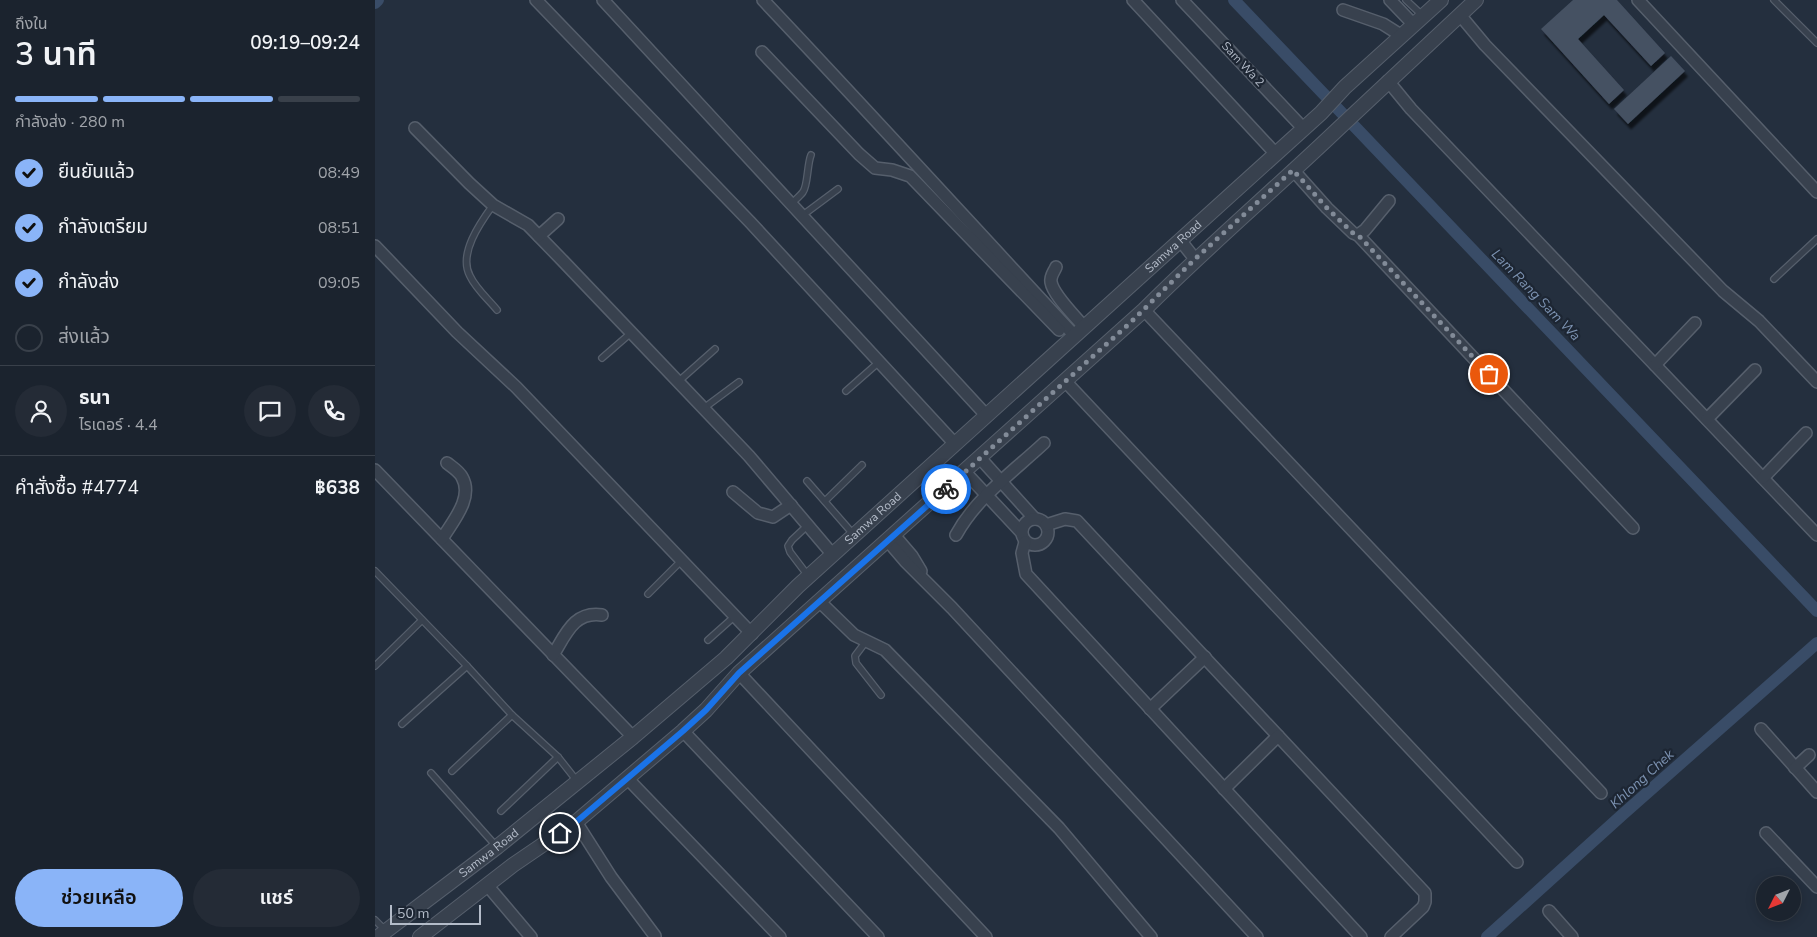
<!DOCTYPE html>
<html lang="th">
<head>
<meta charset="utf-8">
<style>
	body { margin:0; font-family:"Nunito Sans","Noto Sans Thai",sans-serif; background:#242b36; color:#f1f3f6; height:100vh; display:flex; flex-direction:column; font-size:19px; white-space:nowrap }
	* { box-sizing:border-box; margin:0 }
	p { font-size:16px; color:#a0a4aa }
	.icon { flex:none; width:28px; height:28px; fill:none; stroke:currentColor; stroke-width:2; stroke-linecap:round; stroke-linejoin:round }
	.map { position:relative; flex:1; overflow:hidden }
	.side { display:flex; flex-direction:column; background:#1b232e; width:375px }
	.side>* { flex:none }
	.needle { width:32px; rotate:228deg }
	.buttons { position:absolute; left:1381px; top:876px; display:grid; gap:10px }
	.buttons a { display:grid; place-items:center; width:45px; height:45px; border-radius:50%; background:#1b232e; box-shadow:0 2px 12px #0003,0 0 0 1px #39404a; font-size:25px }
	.scale { position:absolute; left:15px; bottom:12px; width:91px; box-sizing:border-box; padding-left:5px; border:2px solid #b4bcc9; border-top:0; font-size:14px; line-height:18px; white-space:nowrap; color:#b4bcc9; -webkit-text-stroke:4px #1d2633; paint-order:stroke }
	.pin { position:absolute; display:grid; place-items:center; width:42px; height:42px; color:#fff; margin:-21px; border:2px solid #fff; border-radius:50%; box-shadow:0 1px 5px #0007 }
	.courier { position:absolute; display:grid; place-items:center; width:50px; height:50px; margin:-25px; border:4px solid #1a73e8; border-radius:50%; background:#fff; color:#222; box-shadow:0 1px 6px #0007 }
	.summary em { font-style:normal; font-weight:600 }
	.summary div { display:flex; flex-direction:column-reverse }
	.summary { display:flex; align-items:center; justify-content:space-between; height:85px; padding:0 15px }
	h1 { font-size:32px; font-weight:600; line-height:38px }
	.bar { display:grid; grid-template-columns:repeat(4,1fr); gap:8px 5px; align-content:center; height:60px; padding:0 15px }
	.bar i { height:6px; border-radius:4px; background:#39404a }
	.bar .active { background:#8ab4f8 }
	.bar p { grid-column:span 4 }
	.line { display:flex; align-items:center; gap:12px; padding:0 15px; border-top:1px solid #39404a }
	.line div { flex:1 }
	.round { display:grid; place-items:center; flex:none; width:52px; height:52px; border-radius:26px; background:#242b36 }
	ol { padding:0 15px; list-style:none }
	li { display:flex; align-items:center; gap:15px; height:55px }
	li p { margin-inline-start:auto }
	li .icon { padding:5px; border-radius:50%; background:#8ab4f8; color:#111; stroke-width:4 }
	li:last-child { color:#a0a4aa }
	li i { width:28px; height:28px; border:2px solid #39404a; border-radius:50% }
	.action { display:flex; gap:10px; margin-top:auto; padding:10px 15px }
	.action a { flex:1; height:58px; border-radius:30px; background:#8ab4f8; color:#111; font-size:20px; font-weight:600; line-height:58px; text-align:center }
	.action a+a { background:#242b36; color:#f1f3f6 }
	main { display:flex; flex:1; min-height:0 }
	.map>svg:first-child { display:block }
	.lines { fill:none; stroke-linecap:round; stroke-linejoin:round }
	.canal { stroke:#394c67; stroke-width:12 }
	.building { fill:#455162; filter:url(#shadow) }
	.service-casing { stroke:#565f6c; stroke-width:8 }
	.minor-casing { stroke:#565f6c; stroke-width:14 }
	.tertiary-casing { stroke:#565f6c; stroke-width:16 }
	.service { stroke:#38414e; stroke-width:5.5 }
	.minor { stroke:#38414e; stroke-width:11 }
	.tertiary { stroke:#38414e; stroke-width:14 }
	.done { stroke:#828b98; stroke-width:5; stroke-dasharray:0 9 }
	.route { stroke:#1a73e8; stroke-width:6 }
	.labels { text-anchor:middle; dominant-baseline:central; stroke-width:4.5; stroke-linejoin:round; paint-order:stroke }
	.street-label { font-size:12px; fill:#b4bcc9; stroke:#1d2633 }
	.water-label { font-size:14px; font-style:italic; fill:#7c92b1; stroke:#1d2633 }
</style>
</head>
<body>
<main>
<section class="side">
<div class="summary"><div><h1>3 นาที</h1><p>ถึงใน</p></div><em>09:19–09:24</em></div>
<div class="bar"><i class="active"></i><i class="active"></i><i class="active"></i><i></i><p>กำลังส่ง · 280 m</p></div>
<ol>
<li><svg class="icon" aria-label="check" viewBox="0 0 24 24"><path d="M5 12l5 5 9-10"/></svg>ยืนยันแล้ว<p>08:49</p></li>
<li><svg class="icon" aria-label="check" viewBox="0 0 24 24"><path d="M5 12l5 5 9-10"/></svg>กำลังเตรียม<p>08:51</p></li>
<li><svg class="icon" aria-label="check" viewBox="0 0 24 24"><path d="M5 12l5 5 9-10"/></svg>กำลังส่ง<p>09:05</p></li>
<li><i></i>ส่งแล้ว</li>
</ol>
<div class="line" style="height:90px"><a class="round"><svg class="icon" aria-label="person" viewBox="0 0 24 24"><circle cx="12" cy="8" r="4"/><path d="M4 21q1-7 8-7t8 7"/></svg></a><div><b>ธนา</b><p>ไรเดอร์ · 4.4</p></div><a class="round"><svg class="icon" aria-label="chat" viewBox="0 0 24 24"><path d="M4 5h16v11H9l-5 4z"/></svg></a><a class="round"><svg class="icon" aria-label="phone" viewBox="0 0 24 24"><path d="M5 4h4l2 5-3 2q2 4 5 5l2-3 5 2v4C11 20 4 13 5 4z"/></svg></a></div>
<div class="line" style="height:65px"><div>คำสั่งซื้อ #4774</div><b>฿638</b></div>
<div class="action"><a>ช่วยเหลือ</a><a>แชร์</a></div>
</section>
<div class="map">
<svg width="1442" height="937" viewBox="0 0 1442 937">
	<defs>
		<filter id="shadow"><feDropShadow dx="3" dy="5.5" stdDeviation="1" flood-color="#0009"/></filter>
	</defs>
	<rect width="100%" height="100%" fill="#242f3e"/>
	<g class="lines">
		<g class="canal">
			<polyline points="859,0 1442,611"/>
			<polyline points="0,3 3,0"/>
			<polyline points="1112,937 1247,815 1442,643"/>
		</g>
	</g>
	<g class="building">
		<polygon points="1198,0 1242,0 1290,53 1276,66 1229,15 1203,39 1249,90 1234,104 1166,29"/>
		<polygon points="1296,56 1310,71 1253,124 1239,109"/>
	</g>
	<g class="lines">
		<g class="service-casing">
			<g id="service">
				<polyline points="1031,0 1048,16"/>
				<polyline points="1399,0 1442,43"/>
				<path d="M 416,204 C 420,200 425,196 428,192 C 433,185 432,165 436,155"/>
				<path d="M 118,205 C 105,223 83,254 95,276 C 101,289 114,300 122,310"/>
				<polyline points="428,215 463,189"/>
				<polyline points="1399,279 1442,239"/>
				<polyline points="227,358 257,332"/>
				<polyline points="304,381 340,349"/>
				<polyline points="471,391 504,362"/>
				<polyline points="329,408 364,382"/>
				<polyline points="432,481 479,535"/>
				<polyline points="450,501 487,465"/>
				<polyline points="433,525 417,540 413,546 415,552 434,577"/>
				<polyline points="0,571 92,666 137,715 183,757 202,781"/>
				<polyline points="273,594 307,560"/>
				<polyline points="333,640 360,616"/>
				<polyline points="492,640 480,656 481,663 506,695"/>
				<polyline points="0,666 47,620"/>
				<polyline points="27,724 92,666"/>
				<polyline points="77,771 137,715"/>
				<polyline points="56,773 122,847"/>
				<polyline points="126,811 183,757"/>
				<polyline points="0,920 10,930"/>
			</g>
		</g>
		<g class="minor-casing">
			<g id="minor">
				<polyline points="161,0 375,222 580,444"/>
				<polyline points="228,0 611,415"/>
				<path d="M 388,0 C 493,111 595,223 699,335"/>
				<polyline points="758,0 900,153"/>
				<polyline points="807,0 928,128"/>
				<polyline points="1015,0 1039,25"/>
				<polyline points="1263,0 1442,192"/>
				<polyline points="968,10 1008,24 1027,36"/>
				<polyline points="1085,15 1110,45 1348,291 1384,321 1442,382"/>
				<polyline points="387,52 484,154 500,168 517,170 535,176 684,330"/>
				<polyline points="1013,81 1036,109 1442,535"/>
				<polyline points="40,128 94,183 118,205 153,225 188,261 374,456 458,555"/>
				<polyline points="918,170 952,208 978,233 983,235 990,230 1014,201"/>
				<polyline points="983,235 1258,528"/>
				<polyline points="164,236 183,219"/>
				<polyline points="805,240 820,259"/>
				<polyline points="0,246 82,332 141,387 377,634"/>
				<path d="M 681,267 C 679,272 675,276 676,282 C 678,295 700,316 709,327"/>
				<polyline points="769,310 1226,793"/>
				<polyline points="1280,365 1320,323"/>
				<polyline points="690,381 1142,862"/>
				<polyline points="1332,419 1380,370"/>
				<polyline points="605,458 660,519"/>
				<polyline points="0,470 258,737"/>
				<polyline points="590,472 646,532"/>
				<polyline points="1388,478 1431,433"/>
				<polyline points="358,492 383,513 398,517 416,505"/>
				<circle cx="660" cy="532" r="13"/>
				<polyline points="671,525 690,519 702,521 1050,893 1050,902 1048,907 1016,937"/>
				<polyline points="519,535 537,556 546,571"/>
				<path d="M 581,535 C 601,498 639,471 669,443"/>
				<path d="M 67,539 C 77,522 99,498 87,477 C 84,471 77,467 72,463"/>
				<polyline points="512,540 530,561 577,608 882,937"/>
				<polyline points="650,542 647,553 651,574 986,937"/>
				<polyline points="444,601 479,635 510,650 684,828 776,937"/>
				<path d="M 178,655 C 191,634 199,611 227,615"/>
				<polyline points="364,673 611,937"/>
				<polyline points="775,709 830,657"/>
				<polyline points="1386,729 1442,792"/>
				<polyline points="308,731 503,937"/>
				<polyline points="1420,768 1434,755"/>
				<polyline points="252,778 405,937"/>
				<polyline points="849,789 903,736"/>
				<polyline points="201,822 236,877 280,936"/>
				<polyline points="1391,833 1442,887"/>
				<polyline points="112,885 156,937"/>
				<polyline points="1174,911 1197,937"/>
			</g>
		</g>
		<g class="tertiary-casing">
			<g id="tertiary">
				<path id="s1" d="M 3,937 L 122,847 L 258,737 L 351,658 L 423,586 L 946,113 L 970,87 L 1066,0"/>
				<path d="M 45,937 L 138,865 L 201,822 L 308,731 L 331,710 L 364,673 L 769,310 C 832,247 899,190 963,129 C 1009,86 1055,43 1101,0"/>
			</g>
		</g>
		<use href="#service" class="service"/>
		<use href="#minor" class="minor"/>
		<use href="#tertiary" class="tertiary"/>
	</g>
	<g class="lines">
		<polyline class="done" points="571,489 756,322 820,259 918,170 952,208 978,233 983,235 1114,374"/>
		<polyline class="route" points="185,833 201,822 308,731 331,710 364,673 571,489"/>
	</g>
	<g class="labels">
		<g class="street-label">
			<text transform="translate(868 64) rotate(47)">Sam Wa 2</text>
			<text stroke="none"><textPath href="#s1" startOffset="1054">Samwa Road</textPath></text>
			<text stroke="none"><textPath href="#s1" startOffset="649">Samwa Road</textPath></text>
			<text stroke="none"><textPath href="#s1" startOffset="139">Samwa Road</textPath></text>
		</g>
		<g class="water-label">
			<text transform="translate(1161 295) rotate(46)">Lam Rang Sam Wa</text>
			<text transform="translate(1267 779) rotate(-42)">Khlong Chek</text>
		</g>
	</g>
</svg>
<div class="buttons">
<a><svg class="needle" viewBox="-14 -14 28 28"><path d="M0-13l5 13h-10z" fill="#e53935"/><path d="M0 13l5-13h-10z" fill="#a0a4aa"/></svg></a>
</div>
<div class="scale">50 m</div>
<div class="pin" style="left:1114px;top:374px;background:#ea580c"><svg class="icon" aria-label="bag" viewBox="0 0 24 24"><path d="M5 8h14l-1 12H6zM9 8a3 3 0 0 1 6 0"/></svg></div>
<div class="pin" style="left:185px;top:833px;background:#1f2937"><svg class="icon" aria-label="home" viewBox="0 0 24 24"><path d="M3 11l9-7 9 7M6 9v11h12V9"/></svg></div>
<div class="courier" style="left:571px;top:489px"><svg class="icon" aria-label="bike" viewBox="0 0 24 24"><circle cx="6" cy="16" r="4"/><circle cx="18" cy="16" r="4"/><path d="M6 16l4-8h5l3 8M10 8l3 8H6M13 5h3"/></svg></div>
</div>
</main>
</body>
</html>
